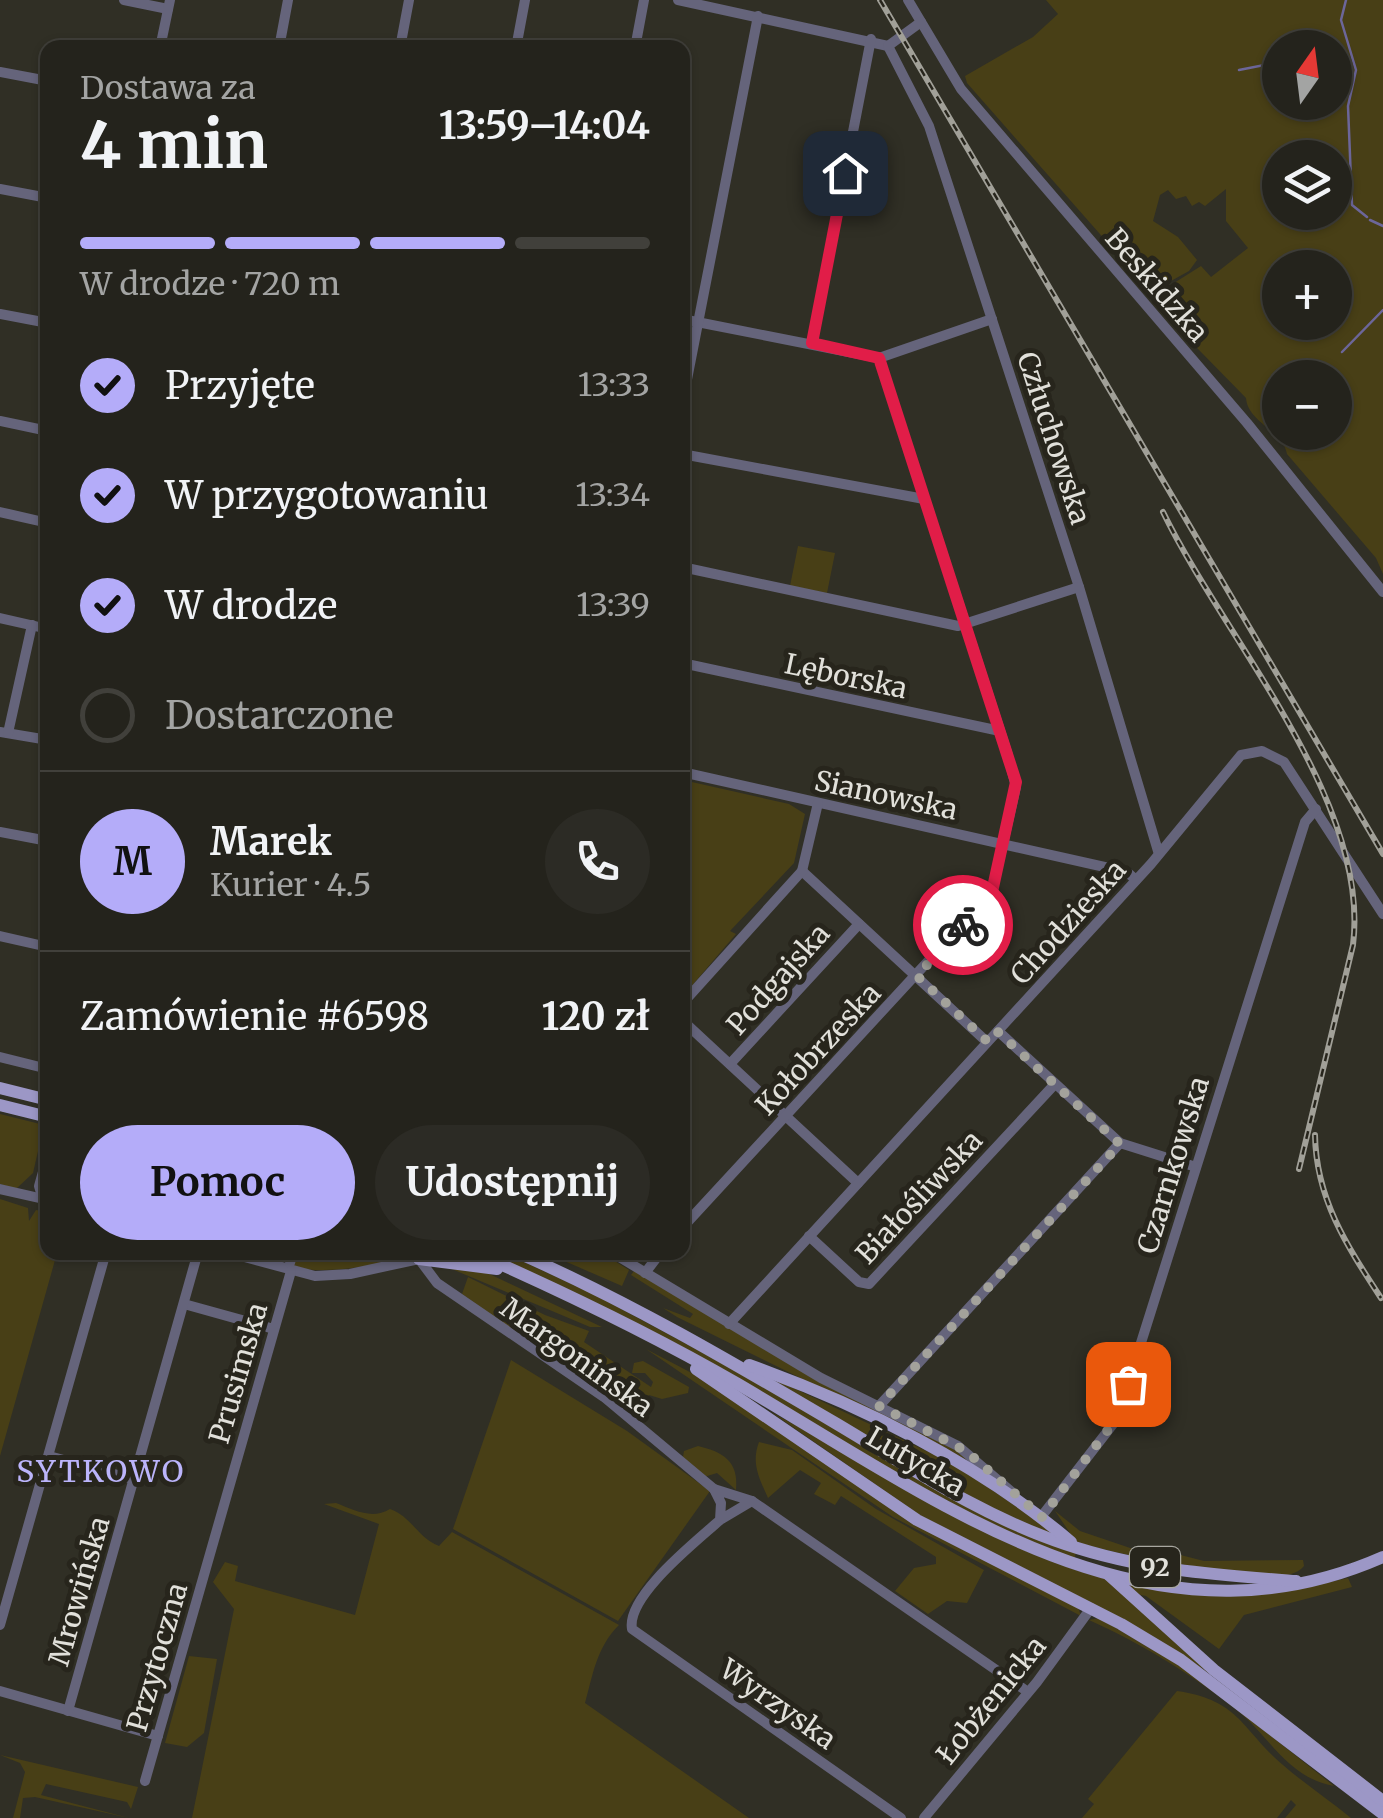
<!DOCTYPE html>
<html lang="pl">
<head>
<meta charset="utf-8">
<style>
	body { margin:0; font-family:Merriweather,serif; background:#2c2b25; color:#f1f3f6; height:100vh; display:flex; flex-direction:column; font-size:38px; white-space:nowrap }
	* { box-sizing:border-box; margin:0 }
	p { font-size:32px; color:#a3a4a3 }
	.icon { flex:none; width:55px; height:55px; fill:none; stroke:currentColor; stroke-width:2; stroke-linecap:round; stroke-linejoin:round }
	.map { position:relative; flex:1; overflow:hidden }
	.details { position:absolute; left:40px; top:40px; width:650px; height:1220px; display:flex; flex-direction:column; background:#24231c; border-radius:20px; box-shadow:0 2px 8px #0004,0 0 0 2px #41403b }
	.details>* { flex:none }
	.needle { width:65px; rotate:14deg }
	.controls { position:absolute; left:1262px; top:30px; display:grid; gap:20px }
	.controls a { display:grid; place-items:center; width:90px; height:90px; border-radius:50%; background:#24231c; box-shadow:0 2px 8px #0004,0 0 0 2px #41403b; font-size:50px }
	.pin { position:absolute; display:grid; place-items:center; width:85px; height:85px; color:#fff; margin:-42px; border-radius:20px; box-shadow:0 5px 15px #0006 }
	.courier { position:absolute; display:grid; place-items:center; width:100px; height:100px; margin:-50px; border:8px solid #e11d48; border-radius:50%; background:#fff; color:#222; box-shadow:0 2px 12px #0007 }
	.summary em { font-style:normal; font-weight:700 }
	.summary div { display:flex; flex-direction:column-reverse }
	.summary { display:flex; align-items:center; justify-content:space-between; height:170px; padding:0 40px }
	h1 { font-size:65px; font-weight:700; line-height:75px }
	.bar { display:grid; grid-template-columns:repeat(4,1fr); gap:15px 10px; align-content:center; height:120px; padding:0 40px }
	.bar i { height:12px; border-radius:8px; background:#41403b }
	.bar .current { background:#b4acf9 }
	.bar p { grid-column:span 4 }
	.line { display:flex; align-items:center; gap:25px; padding:0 40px; border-top:2px solid #41403b }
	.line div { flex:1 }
	.round { display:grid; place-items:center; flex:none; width:105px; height:105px; border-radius:52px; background:#2c2b25 }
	ol { padding:0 40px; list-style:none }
	li { display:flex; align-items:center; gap:30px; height:110px }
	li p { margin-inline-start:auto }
	li .icon { padding:10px; border-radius:50%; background:#b4acf9; color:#111; stroke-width:4 }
	li:last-child { color:#a3a4a3 }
	li i { width:55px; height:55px; border:5px solid #41403b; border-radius:50% }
	.cta { display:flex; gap:20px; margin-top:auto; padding:20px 40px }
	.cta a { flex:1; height:115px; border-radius:60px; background:#b4acf9; color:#111; font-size:40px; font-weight:700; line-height:115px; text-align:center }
	.cta a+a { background:#2c2b25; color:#f1f3f6 }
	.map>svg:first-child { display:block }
	.green { fill:#483f16; fill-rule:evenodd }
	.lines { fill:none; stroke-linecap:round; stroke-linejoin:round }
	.stream { stroke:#6c669a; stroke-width:2.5 }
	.minor { stroke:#65647b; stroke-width:10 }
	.major { stroke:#9c97c6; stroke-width:12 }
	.rail-casing { stroke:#a1a098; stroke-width:6 }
	.rail { stroke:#27251c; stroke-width:2.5; stroke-dasharray:8; stroke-linecap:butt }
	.done { stroke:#a3a29b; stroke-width:10; stroke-dasharray:0 18 }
	.route { stroke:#e11d48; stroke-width:12 }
	.labels { text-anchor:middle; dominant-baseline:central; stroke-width:10; stroke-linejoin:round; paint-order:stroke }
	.shield { fill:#27251c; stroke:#a9a8a1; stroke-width:2.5 }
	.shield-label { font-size:25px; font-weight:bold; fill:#e1e0da }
	.street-label { font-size:28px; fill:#e1e0da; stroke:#27251c }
	.neighbourhood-label { font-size:30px; letter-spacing:2.5px; fill:#bbb4fb; stroke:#27251c }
</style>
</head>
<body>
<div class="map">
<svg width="1383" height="1818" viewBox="0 0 1383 1818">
	<rect width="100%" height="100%" fill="#302f25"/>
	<g class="green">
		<path d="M 1046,0 L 1383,0 L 1383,574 L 1376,558 L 1287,454 C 1283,430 1248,423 1246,398 L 1154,304 L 1155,295 L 1201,266 L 1211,277 L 1248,248 L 1226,221 L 1226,189 L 1205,206 L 1199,202 L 1192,206 L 1186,196 L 1176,199 L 1168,190 L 1160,195 L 1153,221 L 1178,237 L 1197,260 L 1189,271 L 1151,292 L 967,83 L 965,76 L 1033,37 L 1058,14 ZM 1280,48 L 1335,48 L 1335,102 L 1280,102 ZM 1280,158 L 1335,158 L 1335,212 L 1280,212 ZM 1280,268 L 1335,268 L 1335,322 L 1280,322 ZM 1280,378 L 1335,378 L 1335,432 L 1280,432 Z"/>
		<polygon points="798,546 835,553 827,593 790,586"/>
		<polygon points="683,780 789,804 805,814 794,863 730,931 736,934 683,996"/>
		<polygon points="0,1114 44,1125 33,1173 16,1189 0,1184"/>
		<polygon points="0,1199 28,1208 29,1221 36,1210 47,1212 48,1252 57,1253 0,1456"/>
		<path d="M 297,1252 L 450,1252 L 466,1260 C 406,1247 352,1280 293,1267 Z"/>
		<polygon points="485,1253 504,1253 593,1294 1076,1553 1074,1560 1020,1540"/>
		<polygon points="546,1253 602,1253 629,1270 622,1286"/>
		<polygon points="447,1267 481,1270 602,1327 590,1327"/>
		<polygon points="634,1271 818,1380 932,1435 983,1468 677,1317 663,1308 690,1318 693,1314 631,1275"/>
		<polygon points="468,1277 545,1315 589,1331 584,1342 651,1387 653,1382 645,1373 632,1373 634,1363 643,1361 689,1387 688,1393 662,1399 649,1395 636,1416 462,1294"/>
		<polygon points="646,1349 705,1380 946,1541 1078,1607 1081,1616 893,1517"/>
		<polygon points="511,1360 627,1431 710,1491 618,1621 453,1529"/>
		<path d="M 766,1375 L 954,1464 L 1036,1520 L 1070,1533 L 1055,1511 L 1080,1531 L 1142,1552 L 1157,1549 L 1204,1561 L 1303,1560 L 1304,1566 C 1290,1584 1244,1574 1224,1571 C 1163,1562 1104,1553 1046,1532 C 946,1495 856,1430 766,1375 Z"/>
		<path d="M 771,1412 C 973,1521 1102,1637 1348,1578 L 1352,1587 L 1244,1615 L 1219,1649 L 1146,1596 L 1122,1591 L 1383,1806 L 1203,1669 L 927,1520 Z"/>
		<path d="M 759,1442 L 792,1450 L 876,1509 L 984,1570 L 967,1603 L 947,1601 L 928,1614 L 895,1591 L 914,1568 L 936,1564 L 936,1557 L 841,1496 L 835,1505 L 814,1494 L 821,1483 L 800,1470 L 768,1498 C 759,1478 751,1463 759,1442 Z"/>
		<path d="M 698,1446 C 723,1452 739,1461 736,1490 L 717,1473 L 704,1477 L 683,1457 L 684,1451 Z"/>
		<path d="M 336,1503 C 354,1510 372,1520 390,1509 C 412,1517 418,1538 439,1546 L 452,1532 L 619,1625 C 596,1648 593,1675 585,1703 L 749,1818 L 192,1818 L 234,1609 L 213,1582 L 225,1562 L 238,1566 L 235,1581 L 355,1615 L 379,1524 L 324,1504 Z"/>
		<path d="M 1099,1618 L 1189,1671 L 1334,1786 C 1288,1778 1270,1737 1237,1710 C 1193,1675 1140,1643 1089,1620 Z"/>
		<polygon points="189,1656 217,1659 204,1733 187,1747 165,1743"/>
		<path d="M 1177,1691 C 1240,1700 1242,1730 1283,1765 C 1305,1784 1329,1800 1351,1818 L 1285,1818 L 1296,1805 L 1291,1800 L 1277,1818 L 1082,1818 L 1094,1804 L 1088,1799 Z"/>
		<polygon points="0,1755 138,1787 131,1809 127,1802 46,1784 41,1795 129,1818 35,1797 23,1798 20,1818 13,1818 25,1772 20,1763"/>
	</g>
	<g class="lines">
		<g class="stream">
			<polyline points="1346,0 1341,20 1356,70 1348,106 1352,205 1367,217"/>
			<polyline points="1239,70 1280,62"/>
			<polyline points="1335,73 1352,80"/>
			<polyline points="1370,220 1383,226"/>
			<polyline points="1342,352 1383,310"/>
		</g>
		<g class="minor">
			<polyline points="124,0 168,9"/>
			<polyline points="678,0 888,46"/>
			<polyline points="908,0 961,89 1247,423 1383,592"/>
			<polyline points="888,46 929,126 940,160 1079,587 1158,851"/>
			<polyline points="888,46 921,22"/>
			<polyline points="160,48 170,0"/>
			<polyline points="279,48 288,0"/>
			<polyline points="400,48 409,0"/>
			<polyline points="516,48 525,0"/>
			<polyline points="635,48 644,0"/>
			<polyline points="0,72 48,81"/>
			<polyline points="0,189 48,198"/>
			<polyline points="0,314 48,323"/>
			<polyline points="682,319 879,358 992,319"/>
			<polyline points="812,343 871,39"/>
			<polyline points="682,405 758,16"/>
			<polyline points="0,421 48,431"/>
			<polyline points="682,454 924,499"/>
			<polyline points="0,512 48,523"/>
			<polyline points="682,567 958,626 1079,587"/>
			<polyline points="0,618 48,629"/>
			<polyline points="682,663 1000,731"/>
			<polyline points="0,732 48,740"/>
			<polyline points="8,733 32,625"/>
			<polyline points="682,772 1127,872 1136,880"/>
			<polyline points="0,832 48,841"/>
			<polyline points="802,871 987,1042"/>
			<polyline points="0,936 48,947"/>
			<polyline points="682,1004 802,871 818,803"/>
			<polyline points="682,1020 858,1183"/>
			<polyline points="998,1031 1120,1143 1196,1167"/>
			<polyline points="0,1057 48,1069"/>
			<polyline points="730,1064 859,924"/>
			<polyline points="0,1189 48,1200"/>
			<polyline points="42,1196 39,1186 48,1154"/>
			<polyline points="682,1228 992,892 1016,787 1007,752 879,358"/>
			<polyline points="809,1236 859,1282 869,1284 1054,1085"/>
			<polyline points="226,1252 315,1276 350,1274 419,1259 437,1283 604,1397 714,1489"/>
			<polyline points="611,1252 821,1378 958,1446 1013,1493"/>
			<polyline points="290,1263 293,1252"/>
			<polyline points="645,1273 661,1252"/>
			<polyline points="184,1304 274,1329"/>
			<polyline points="729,1324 1151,864 1241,755 1262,751 1284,762 1383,914"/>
			<polyline points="879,1406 1120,1143"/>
			<polyline points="49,1456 136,1480"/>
			<polyline points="752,1501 1028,1692"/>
			<polyline points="1041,1517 1117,1419 1305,822 1316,809"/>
			<path d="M 720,1520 L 752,1501 L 714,1489 L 721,1503 L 720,1520 C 697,1541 626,1596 632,1629 L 901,1818"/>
			<polyline points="0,1625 106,1252"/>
			<polyline points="0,1691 158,1736"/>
			<polyline points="68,1711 198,1252"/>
			<polyline points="145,1781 291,1271"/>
			<polyline points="924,1818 1037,1682 1091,1608"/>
		</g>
		<g class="major">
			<polyline points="0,1088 48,1100"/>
			<polyline points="0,1105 48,1117"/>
			<path d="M 473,1252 C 564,1292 653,1335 738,1384 C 935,1499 1146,1662 1383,1557"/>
			<path d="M 516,1252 C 628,1301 732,1362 837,1424 C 911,1468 983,1517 1065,1544 C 1141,1570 1217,1575 1296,1581"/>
			<polyline points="419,1259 497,1269"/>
			<path d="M 749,1365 C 861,1405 980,1464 1071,1542"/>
			<polyline points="696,1369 917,1520 1121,1624 1181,1660 1383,1814"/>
			<polyline points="1109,1575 1214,1670 1383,1801"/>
		</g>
		<g class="rail-casing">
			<g id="rail">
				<polyline points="880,0 1383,854"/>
				<path d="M 1163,512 C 1224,638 1371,801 1353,945 L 1299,1169"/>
				<path d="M 1315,1135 C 1316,1199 1347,1246 1381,1298"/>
			</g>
		</g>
		<use href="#rail" class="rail"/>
	</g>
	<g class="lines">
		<polyline class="done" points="963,925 917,976 988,1042 998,1032 1120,1144 879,1406 966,1451 1042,1517 1117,1418 1128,1384"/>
		<polyline class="route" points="845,173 812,343 879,358 1016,782 992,892 963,925"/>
	</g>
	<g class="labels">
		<rect class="shield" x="1130" y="1547" width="50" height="40" rx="8"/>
		<g class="shield-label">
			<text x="1155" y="1567">92</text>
		</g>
		<g class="street-label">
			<text transform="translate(1157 285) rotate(49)">Beskidzka</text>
			<text transform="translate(1054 438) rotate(72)">Człuchowska</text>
			<text transform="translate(846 676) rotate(12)">Lęborska</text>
			<text transform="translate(886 795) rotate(12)">Sianowska</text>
			<text transform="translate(1068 922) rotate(-48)">Chodzieska</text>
			<text transform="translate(778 979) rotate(-48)">Podgajska</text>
			<text transform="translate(818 1049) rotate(-47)">Kołobrzeska</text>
			<text transform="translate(1173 1165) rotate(-73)">Czarnkowska</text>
			<text transform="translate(919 1197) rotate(-47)">Białośliwska</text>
			<text transform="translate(577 1357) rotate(36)">Margonińska</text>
			<text transform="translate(238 1373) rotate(-74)">Prusimska</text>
			<text transform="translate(916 1461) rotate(30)">Lutycka</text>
			<text transform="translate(79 1591) rotate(-74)">Mrowińska</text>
			<text transform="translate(157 1657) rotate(-74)">Przytoczna</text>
			<text transform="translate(991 1700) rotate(-51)">Łobżenicka</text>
			<text transform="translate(778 1704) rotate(35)">Wyrzyska</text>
		</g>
		<g class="neighbourhood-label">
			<text x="101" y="1471">SYTKOWO</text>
		</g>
	</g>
</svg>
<div class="controls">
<a><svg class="needle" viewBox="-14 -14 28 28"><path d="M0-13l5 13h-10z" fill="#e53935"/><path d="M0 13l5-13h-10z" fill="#a3a4a3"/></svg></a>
<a><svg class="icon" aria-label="layers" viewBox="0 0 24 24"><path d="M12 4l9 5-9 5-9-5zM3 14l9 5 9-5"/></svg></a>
<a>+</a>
<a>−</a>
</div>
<div class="pin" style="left:1128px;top:1384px;background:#ea580c"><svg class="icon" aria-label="bag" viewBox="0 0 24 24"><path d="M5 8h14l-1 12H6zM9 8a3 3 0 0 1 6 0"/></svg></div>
<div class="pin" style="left:845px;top:173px;background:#1f2937"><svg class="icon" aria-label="home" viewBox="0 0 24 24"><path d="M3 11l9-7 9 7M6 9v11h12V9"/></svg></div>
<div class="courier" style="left:963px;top:925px"><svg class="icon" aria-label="bike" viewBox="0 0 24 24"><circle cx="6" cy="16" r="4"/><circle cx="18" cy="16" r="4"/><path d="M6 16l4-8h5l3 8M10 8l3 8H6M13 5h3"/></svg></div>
<section class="details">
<div class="summary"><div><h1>4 min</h1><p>Dostawa za</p></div><em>13:59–14:04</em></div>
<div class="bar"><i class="current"></i><i class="current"></i><i class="current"></i><i></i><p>W drodze · 720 m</p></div>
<ol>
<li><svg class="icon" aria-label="check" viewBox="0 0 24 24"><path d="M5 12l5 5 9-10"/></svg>Przyjęte<p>13:33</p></li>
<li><svg class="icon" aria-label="check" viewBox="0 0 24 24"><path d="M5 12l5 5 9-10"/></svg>W przygotowaniu<p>13:34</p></li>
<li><svg class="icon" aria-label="check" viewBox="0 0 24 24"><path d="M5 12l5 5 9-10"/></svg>W drodze<p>13:39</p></li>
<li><i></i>Dostarczone</li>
</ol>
<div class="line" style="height:180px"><b class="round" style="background:#b4acf9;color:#111">M</b><div><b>Marek</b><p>Kurier · 4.5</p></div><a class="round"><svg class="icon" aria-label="phone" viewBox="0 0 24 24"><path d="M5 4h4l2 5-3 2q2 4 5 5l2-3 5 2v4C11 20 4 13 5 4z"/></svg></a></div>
<div class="line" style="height:130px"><div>Zamówienie #6598</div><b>120 zł</b></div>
<div class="cta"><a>Pomoc</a><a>Udostępnij</a></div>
</section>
</div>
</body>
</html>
